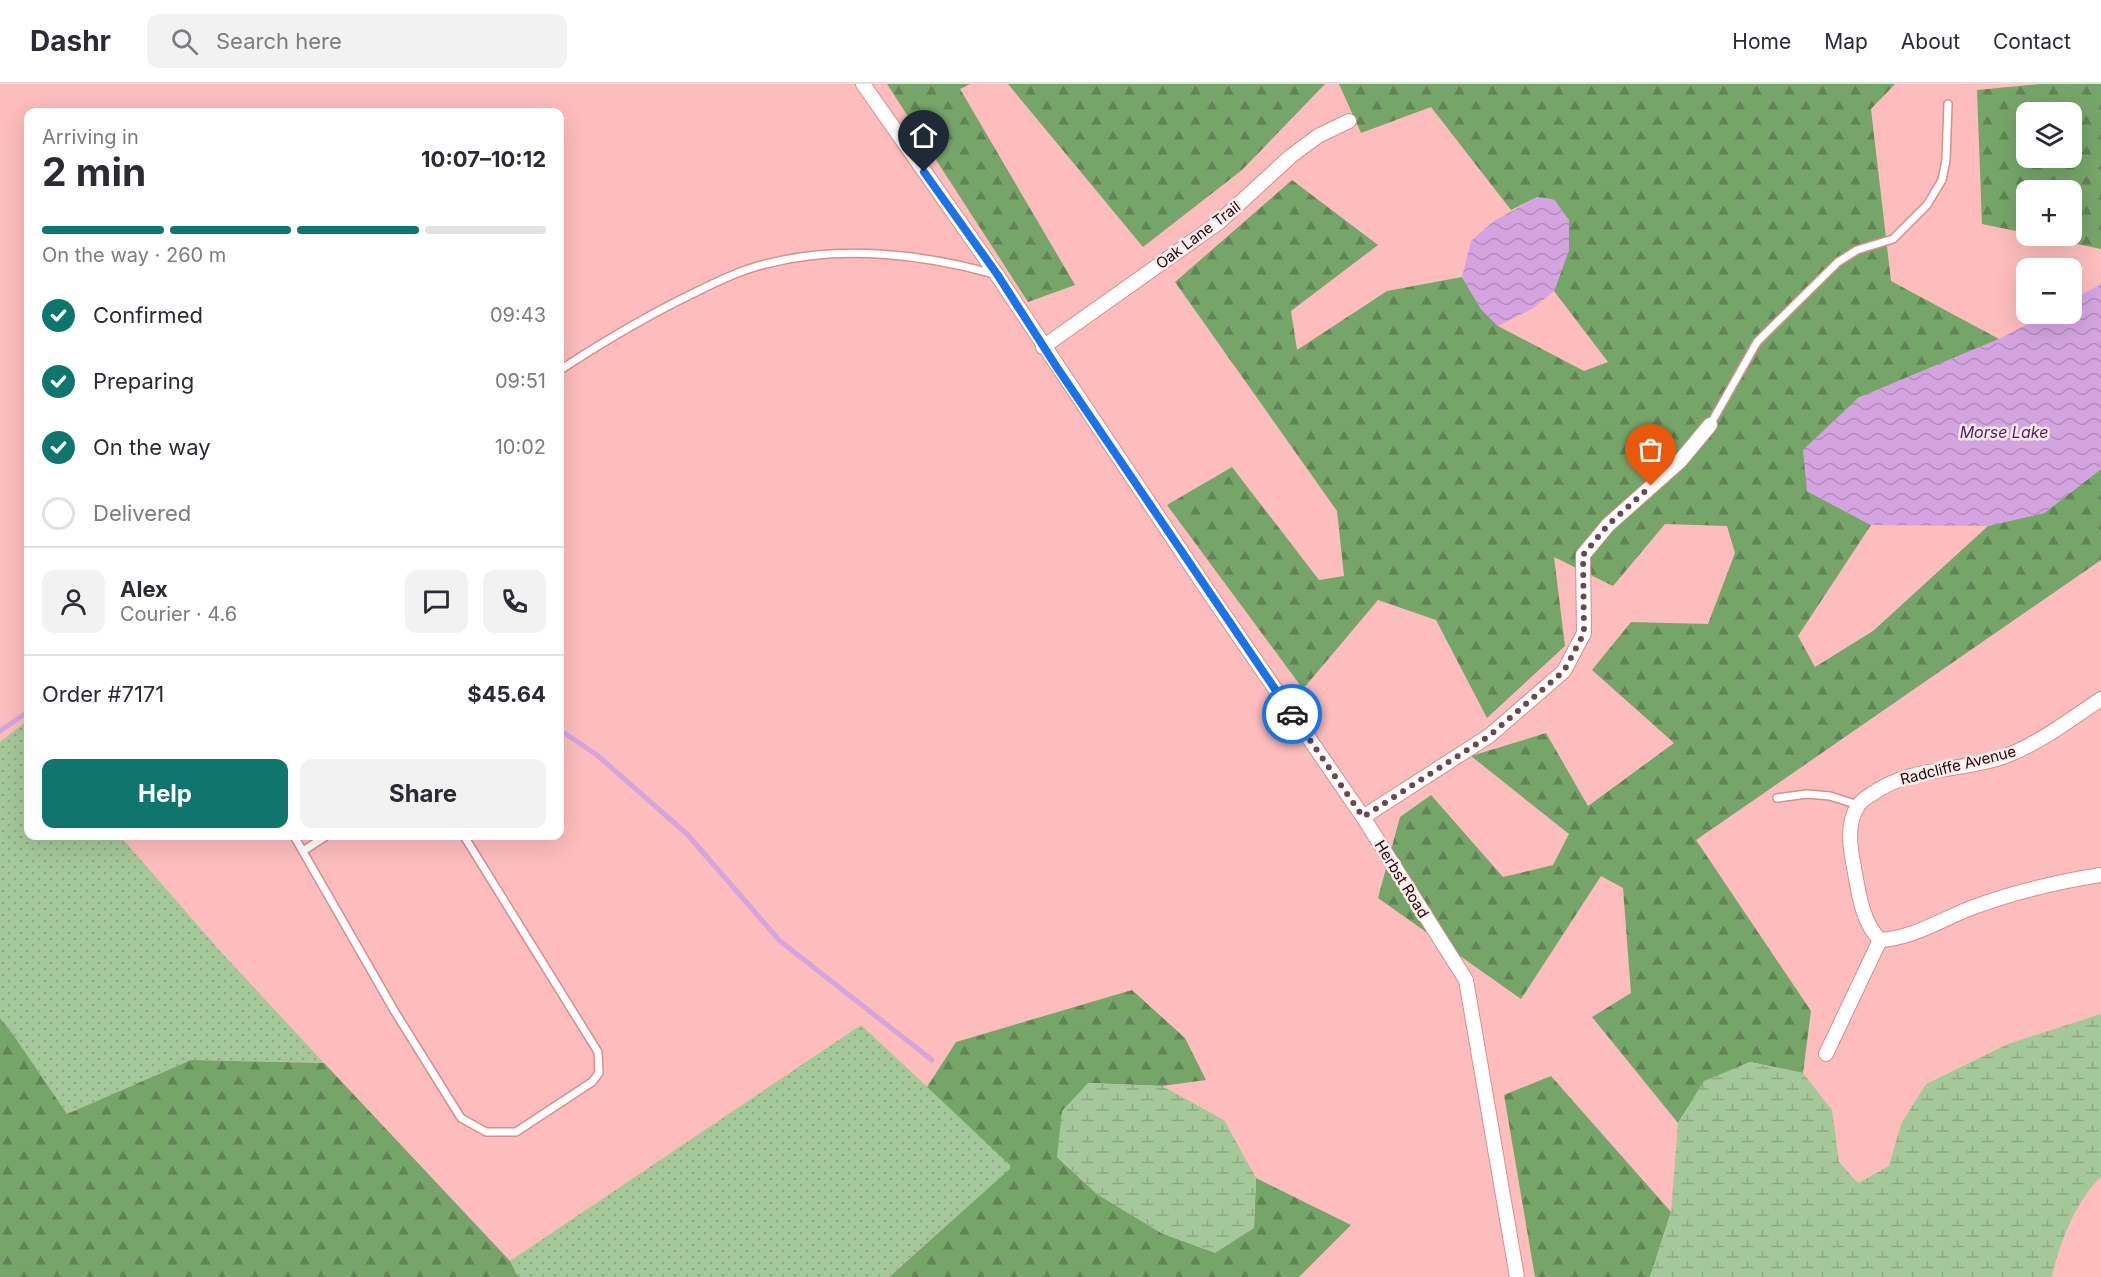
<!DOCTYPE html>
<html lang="en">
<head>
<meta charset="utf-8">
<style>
	body { margin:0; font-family:Inter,sans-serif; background:#f2f2f3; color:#2b2b33; height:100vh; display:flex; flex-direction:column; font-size:22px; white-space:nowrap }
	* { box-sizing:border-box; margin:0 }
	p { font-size:20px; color:#7c7c81 }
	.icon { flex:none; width:33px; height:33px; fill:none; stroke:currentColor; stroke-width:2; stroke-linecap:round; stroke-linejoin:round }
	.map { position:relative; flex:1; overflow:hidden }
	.side { position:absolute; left:24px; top:24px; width:540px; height:732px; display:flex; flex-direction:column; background:#fff; border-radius:12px; box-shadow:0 6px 24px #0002 }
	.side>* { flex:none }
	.buttons { position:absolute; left:2016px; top:18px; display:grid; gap:12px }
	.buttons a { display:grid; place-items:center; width:66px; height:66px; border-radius:12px; background:#fff; box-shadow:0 6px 24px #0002; font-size:30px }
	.pin { position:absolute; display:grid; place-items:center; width:51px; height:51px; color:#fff; margin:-62px -26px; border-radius:50% 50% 50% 0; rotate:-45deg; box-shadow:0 0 6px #0007 }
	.pin .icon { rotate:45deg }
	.courier { position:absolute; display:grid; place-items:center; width:60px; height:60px; margin:-30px; border:4px solid #1a73e8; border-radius:50%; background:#fff; color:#222; box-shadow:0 2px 8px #0007 }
	.overview em { font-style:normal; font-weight:700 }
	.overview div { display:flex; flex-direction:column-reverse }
	.overview { display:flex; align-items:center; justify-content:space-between; height:102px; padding:0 18px }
	h1 { font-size:39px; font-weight:700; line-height:45px }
	.bar { display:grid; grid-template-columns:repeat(4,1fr); gap:9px 6px; align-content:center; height:72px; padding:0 18px }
	.bar i { height:8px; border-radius:4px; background:#e1e1e2 }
	.bar .active { background:#0f766e }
	.bar p { grid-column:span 4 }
	.line { display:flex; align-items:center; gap:15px; padding:0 18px; border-top:2px solid #e1e1e2 }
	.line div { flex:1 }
	.round { display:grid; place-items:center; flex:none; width:63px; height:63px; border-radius:12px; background:#f2f2f3 }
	ol { padding:0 18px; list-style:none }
	li { display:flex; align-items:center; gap:18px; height:66px }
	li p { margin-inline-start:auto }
	li .icon { padding:6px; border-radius:50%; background:#0f766e; color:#fff; stroke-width:4 }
	li:last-child { color:#7c7c81 }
	li i { width:33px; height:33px; border:3px solid #e1e1e2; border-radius:50% }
	.primary-button { display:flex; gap:12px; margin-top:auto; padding:12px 18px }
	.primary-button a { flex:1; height:69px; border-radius:12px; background:#0f766e; color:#fff; font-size:24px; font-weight:700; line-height:69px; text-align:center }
	.primary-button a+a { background:#f2f2f3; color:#2b2b33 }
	header { display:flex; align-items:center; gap:36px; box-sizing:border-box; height:84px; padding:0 30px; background:#fff; border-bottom:2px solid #e1e1e2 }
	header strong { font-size:28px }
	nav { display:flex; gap:33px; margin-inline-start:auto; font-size:21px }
	.search { width:420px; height:54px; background:#f2f2f3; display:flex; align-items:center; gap:15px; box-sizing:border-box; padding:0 21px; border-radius:12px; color:#7c7c81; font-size:22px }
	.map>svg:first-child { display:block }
	.grass { fill:url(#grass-dots) }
	.forest { fill:url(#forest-firs); fill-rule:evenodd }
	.wetland { fill:url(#wetland-marsh) }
	.water { fill:url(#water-waves) }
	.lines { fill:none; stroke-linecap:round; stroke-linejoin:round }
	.stream { stroke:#d4a4e0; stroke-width:5 }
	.service-casing { stroke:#d88d8e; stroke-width:10 }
	.minor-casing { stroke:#d88d8e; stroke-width:16 }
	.service { stroke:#fff; stroke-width:7 }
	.minor { stroke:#fff; stroke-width:14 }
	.done { stroke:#6f4748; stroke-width:6; stroke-dasharray:0 10.8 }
	.route { stroke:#1a73e8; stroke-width:8 }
	.labels { text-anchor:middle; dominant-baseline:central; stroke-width:5; stroke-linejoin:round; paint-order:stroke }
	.street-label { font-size:15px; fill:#23080a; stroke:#fcebeb }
	.water-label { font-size:16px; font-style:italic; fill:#561c64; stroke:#fcebeb }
</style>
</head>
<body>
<header>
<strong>Dashr</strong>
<div class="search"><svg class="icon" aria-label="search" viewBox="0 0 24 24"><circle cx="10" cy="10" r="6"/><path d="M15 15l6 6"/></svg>Search here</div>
<nav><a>Home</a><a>Map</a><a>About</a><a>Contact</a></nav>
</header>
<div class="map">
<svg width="2101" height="1193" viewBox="0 0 2101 1193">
	<defs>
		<pattern id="grass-dots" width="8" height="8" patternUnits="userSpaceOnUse" patternTransform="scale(1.5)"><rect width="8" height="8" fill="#a4c89a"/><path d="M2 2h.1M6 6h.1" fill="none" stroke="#8daa83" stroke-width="1.8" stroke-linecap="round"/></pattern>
		<pattern id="forest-firs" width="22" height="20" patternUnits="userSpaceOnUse" patternTransform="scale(1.5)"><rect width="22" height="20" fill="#76a569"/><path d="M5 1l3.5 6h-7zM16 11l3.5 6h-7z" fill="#608455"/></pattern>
		<pattern id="wetland-marsh" width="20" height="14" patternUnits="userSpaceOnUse" patternTransform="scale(1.5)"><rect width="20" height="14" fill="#a4c89a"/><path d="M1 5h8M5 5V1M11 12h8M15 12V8" fill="none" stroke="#8daa83"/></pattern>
		<pattern id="water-waves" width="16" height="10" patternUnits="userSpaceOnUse" patternTransform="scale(1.5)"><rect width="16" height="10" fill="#d4a4e0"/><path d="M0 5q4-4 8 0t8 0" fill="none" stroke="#b68cbf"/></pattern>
	</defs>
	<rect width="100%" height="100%" fill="#fcbdbc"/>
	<g class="grass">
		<polygon points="28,636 28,752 120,752 220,867 324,979 191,976 67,1030 12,949 0,934 0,658"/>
		<polygon points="861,941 1013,1083 888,1193 518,1193 510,1177"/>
	</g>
	<g class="forest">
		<polygon points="887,0 970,0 960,5 1075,201 1028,218"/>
		<polygon points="1008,0 1325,0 1242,86 1143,163"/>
		<polygon points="1339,0 1895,0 1871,25 1891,197 1999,255 1858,314 1807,407 1871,441 1798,552 1815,583 1873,547 1988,442 2044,429 2101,385 2101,476 1696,756 1811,927 1803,989 1750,978 1704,998 1678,1039 1592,933 1631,909 1623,804 1601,792 1521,915 1378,814 1400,733 1431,711 1503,793 1553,781 1569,750 1471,672 1546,649 1588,722 1674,659 1592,586 1631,538 1708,540 1735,469 1727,442 1665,440 1613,502 1554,473 1565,562 1487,634 1436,536 1378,516 1303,605 1167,421 1232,383 1319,496 1344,492 1337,427 1175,198 1292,96 1378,161 1291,227 1297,266 1387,207 1462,193 1481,225 1498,242 1584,287 1608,278 1554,207 1569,166 1569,136 1537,113 1511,126 1431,23 1361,49"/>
		<path d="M 2040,0 L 2101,0 L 2101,165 L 2038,152 L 2072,152 L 2072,106 L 2026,106 L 2026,149 L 1982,140 L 1977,6 ZM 2026,28 L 2072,28 L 2072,74 L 2026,74 Z"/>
		<polygon points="1132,906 1185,954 1206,996 1162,1002 1088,999 1057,1073 1097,1110 1163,1150 1254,1144 1256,1094 1351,1141 1299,1193 889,1193 1012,1083 927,1003 956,958"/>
		<polygon points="0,934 12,949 67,1030 191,976 324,979 510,1177 518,1193 0,1193"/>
		<polygon points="1551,992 1671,1128 1650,1193 1535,1193 1504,1011"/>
	</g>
	<g class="wetland">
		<path d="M 2101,930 L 2101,1093 C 2076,1116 2059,1160 2052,1193 L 1650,1193 L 1671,1129 L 1678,1039 L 1704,997 L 1750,978 L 1803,989 L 1832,1026 L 1839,1078 L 1858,1099 L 1889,1082 L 1901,1040 L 1926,1000 L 2008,960 Z"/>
		<polygon points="1088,999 1162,1002 1224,1036 1256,1094 1254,1144 1215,1169 1163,1150 1097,1110 1057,1072 1062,1027"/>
	</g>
	<g class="water">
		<polygon points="1537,113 1554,115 1569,136 1569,166 1554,207 1532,225 1498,242 1481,225 1462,193 1471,157 1494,137"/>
		<polygon points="2101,200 2101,385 2044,429 1988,442 1871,441 1807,407 1803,366 1858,314 1999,255 2046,230 2072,230 2072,216"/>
	</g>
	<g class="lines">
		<g class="stream">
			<polyline points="560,646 597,671 687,750 780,857 932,976"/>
			<polyline points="0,647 28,628"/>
		</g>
		<g class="service-casing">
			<g id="service">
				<path d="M 560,286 C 603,258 648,231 694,209 C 718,197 743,185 770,179 C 842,161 923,170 994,190"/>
				<polyline points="1710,341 1757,258 1765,250 1838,178 1857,166 1893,155 1927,121 1942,96 1946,76 1948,20"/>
				<polyline points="1777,714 1807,710 1830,712 1858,721"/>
				<polyline points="294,752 395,928 461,1034 486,1048 516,1048 592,998 599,989 598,968 464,752"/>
				<polyline points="303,767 326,752"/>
			</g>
		</g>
		<g class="minor-casing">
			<g id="minor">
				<polyline points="863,0 997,191 1212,513 1363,733 1466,896 1517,1193"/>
				<polyline points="1043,263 1218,139 1291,72 1318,52 1349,37"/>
				<path d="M 2101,615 C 2069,636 2039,660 2003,673 C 1960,688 1910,682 1872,710 C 1867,713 1860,717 1858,722 C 1845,741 1851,768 1855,789 C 1859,812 1863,839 1880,856 C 1914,854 1940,836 1971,824 C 2014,808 2056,798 2101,791"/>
				<polyline points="1363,733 1489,652 1564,587 1584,549 1583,471 1608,441 1680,377 1710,341"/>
				<polyline points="1826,970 1880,856"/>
			</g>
		</g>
		<use href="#service" class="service"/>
		<use href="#minor" class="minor"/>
	</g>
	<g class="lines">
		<polyline class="done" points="1292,630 1363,733 1489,652 1564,587 1584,549 1583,471 1608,441 1651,402"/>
		<polyline class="route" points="924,88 997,190 1056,282 1292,630"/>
	</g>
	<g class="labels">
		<g class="street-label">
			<text transform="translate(1198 151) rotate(-37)">Oak Lane Trail</text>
			<text transform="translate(1958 681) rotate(-14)">Radcliffe Avenue</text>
			<text transform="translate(1402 795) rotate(58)">Herbst Road</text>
		</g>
		<g class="water-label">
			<text x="2004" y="348">Morse Lake</text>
		</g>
	</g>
</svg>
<div class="buttons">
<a><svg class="icon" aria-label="layers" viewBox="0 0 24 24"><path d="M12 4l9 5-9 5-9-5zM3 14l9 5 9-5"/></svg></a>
<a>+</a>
<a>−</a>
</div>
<div class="pin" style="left:1651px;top:402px;background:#ea580c"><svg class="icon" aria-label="bag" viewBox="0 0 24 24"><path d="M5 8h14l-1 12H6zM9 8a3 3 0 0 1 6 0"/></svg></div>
<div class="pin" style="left:924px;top:88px;background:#1f2937"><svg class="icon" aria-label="home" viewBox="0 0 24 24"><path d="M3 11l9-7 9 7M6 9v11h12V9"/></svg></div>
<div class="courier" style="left:1292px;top:630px"><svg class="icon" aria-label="car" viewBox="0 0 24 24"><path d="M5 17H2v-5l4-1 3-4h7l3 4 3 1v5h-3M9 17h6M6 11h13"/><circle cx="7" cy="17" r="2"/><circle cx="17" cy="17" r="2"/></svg></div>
<section class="side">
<div class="overview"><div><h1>2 min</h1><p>Arriving in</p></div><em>10:07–10:12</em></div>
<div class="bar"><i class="active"></i><i class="active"></i><i class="active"></i><i></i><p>On the way · 260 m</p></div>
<ol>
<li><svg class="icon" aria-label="check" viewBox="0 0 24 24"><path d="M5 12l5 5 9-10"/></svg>Confirmed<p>09:43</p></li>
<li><svg class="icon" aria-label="check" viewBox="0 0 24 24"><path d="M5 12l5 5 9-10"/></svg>Preparing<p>09:51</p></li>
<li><svg class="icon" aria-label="check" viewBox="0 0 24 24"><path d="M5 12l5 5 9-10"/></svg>On the way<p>10:02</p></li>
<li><i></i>Delivered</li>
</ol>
<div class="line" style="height:108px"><a class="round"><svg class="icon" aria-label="person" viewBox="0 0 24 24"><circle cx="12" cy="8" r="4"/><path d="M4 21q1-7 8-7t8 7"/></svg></a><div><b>Alex</b><p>Courier · 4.6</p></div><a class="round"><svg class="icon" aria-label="chat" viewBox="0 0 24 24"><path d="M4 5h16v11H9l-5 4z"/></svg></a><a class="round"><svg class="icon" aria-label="phone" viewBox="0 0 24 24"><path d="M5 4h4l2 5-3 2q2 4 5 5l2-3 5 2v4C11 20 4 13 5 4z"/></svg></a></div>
<div class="line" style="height:78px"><div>Order #7171</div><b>$45.64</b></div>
<div class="primary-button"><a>Help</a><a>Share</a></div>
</section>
</div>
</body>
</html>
